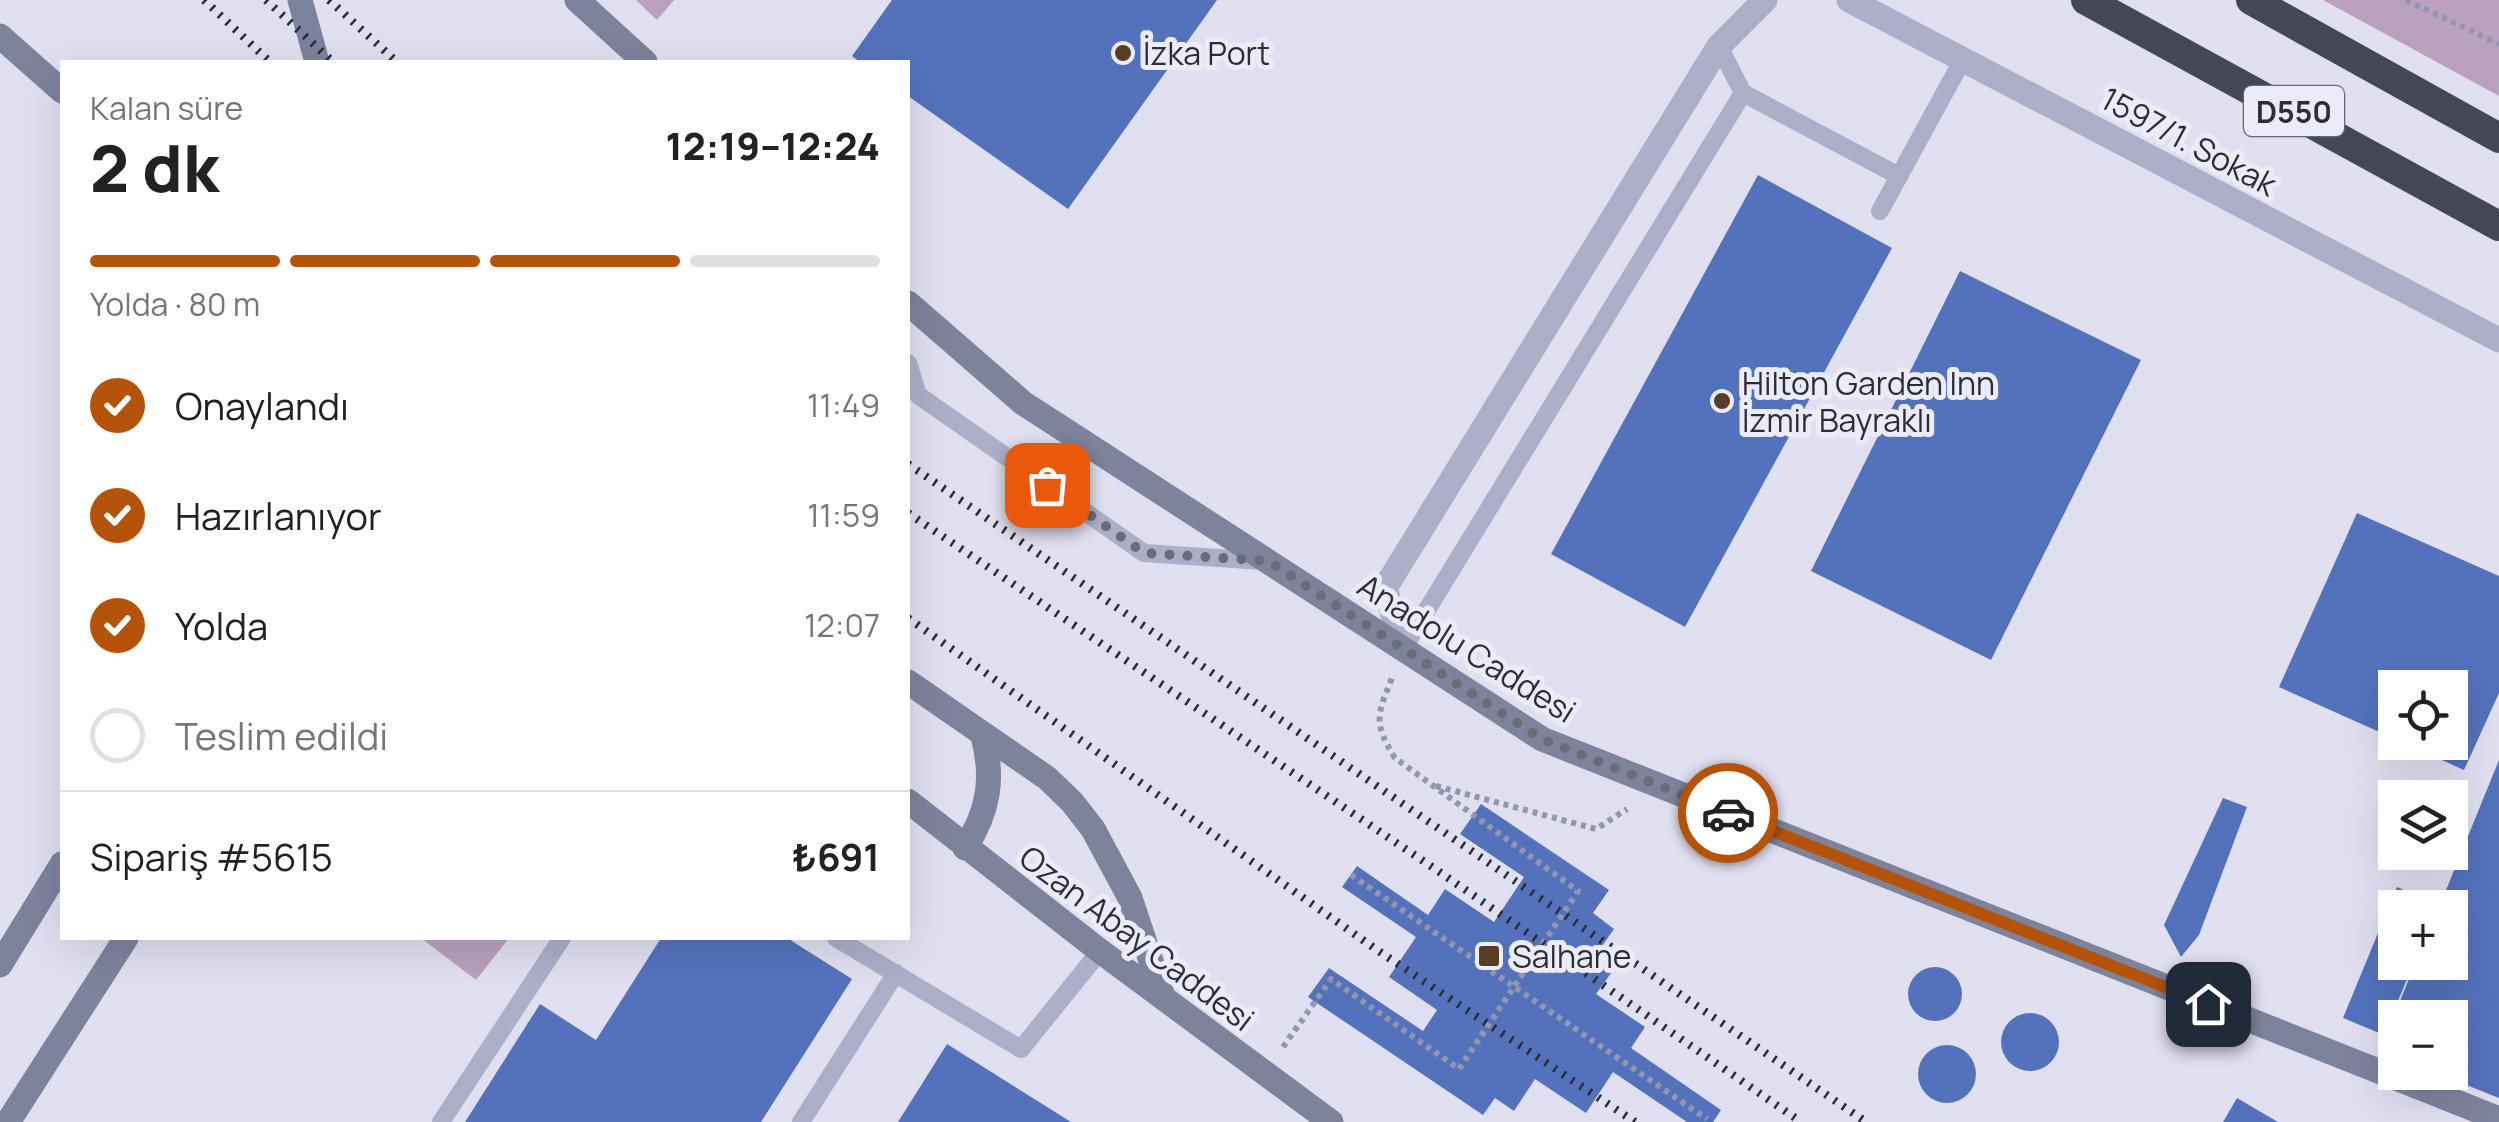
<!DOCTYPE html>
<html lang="tr">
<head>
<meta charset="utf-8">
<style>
	body { margin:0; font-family:Manrope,sans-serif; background:#f6f6f6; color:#222; height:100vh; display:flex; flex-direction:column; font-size:38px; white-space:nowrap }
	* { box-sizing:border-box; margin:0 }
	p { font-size:32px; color:#767676 }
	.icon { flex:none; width:55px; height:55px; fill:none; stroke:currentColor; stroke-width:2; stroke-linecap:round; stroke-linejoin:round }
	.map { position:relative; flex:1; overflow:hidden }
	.panel { position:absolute; left:60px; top:60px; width:850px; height:880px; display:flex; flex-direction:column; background:#fff; border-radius:0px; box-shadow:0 10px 40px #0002 }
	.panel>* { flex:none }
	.buttons { position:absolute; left:2378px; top:670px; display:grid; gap:20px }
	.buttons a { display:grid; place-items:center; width:90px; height:90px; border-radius:0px; background:#fff; box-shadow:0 10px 40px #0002; font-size:50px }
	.pin { position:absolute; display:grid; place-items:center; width:85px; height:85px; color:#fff; margin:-42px; border-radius:20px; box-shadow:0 5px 15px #0006 }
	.courier { position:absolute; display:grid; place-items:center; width:100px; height:100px; margin:-50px; border:8px solid #b45309; border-radius:50%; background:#fff; color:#222; box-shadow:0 2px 12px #0007 }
	.summary em { font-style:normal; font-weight:800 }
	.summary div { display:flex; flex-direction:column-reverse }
	.summary { display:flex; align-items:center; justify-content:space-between; height:170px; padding:0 30px }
	h1 { font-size:65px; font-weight:800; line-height:75px }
	.bar { display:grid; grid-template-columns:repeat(4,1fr); gap:15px 10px; align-content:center; height:120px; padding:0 30px }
	.bar i { height:12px; border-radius:8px; background:#e0e0e0 }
	.bar .on { background:#b45309 }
	.bar p { grid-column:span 4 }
	.line { display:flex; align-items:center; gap:25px; padding:0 30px; border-top:2px solid #e0e0e0 }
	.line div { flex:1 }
	ol { padding:0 30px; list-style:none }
	li { display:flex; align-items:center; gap:30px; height:110px }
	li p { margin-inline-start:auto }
	li .icon { padding:10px; border-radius:50%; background:#b45309; color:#fff; stroke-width:4 }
	li:last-child { color:#767676 }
	li i { width:55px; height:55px; border:5px solid #e0e0e0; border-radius:50% }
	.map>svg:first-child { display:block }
	.green { fill:#b9a1bf }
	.building { fill:#5472bc }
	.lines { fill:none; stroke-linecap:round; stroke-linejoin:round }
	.path { stroke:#9396af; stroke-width:6; stroke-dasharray:5 5; stroke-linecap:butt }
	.lane { stroke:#adafc9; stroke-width:18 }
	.street { stroke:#adafc9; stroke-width:25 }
	.secondary { stroke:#7e839c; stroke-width:25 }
	.highway { stroke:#434758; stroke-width:30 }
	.rail { stroke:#2b2e37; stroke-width:8; stroke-dasharray:2.5 8; stroke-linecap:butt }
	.done { stroke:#6a6c78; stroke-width:10; stroke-dasharray:0 18 }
	.route { stroke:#b45309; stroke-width:12 }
	.poi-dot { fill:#563e24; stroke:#ececf9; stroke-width:4 }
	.labels { text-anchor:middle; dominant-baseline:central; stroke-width:10; stroke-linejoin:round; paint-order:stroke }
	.shield { fill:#ececf9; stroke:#656771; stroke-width:2.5 }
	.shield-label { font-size:30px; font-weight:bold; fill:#2b2e37 }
	.poi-label { font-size:32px; fill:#2b2e37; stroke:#ececf9; text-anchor:start }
	.street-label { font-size:32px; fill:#2b2e37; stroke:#ececf9 }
</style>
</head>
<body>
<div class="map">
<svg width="2499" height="1122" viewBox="0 0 2499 1122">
	<rect width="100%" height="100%" fill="#e0e0f1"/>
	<g class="green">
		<polygon points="636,0 674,0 657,20"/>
		<polygon points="2323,0 2499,0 2499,96"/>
		<polygon points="421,938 509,938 476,980"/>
	</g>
	<g class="building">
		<polygon points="892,0 1217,0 1068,209 908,96 908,62 860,62 852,56"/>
		<polygon points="1758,175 1892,248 1685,627 1551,554"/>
		<polygon points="1960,271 2141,360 1991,660 1811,571"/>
		<polygon points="2357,513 2499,576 2499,693 2464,770 2402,742 2450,742 2450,688 2395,688 2395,739 2279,687"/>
		<polygon points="2499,760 2499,1098 2436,1073 2450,1072 2450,1018 2395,1018 2395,1056 2380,1050 2416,962 2450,962 2450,908 2395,908 2395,962 2414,962 2384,1035 2343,1018 2397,887 2440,905"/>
		<polygon points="2223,798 2247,807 2199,935 2181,957 2164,925"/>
		<polygon points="1481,804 1609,890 1593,913 1614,929 1595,956 1614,969 1596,994 1645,1027 1631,1048 1721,1110 1713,1122 1687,1122 1613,1072 1586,1113 1535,1079 1514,1111 1495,1098 1483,1115 1308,997 1329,968 1423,1031 1437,1010 1389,977 1416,937 1342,887 1357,866 1428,915 1445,889 1494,922 1524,877 1460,834"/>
		<polygon points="661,938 787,938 852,979 761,1122 465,1122 540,1004 596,1040"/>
		<circle cx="1935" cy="994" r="27"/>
		<circle cx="2030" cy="1042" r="29"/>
		<polygon points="947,1044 1071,1122 898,1122"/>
		<circle cx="1947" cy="1074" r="29"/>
		<polygon points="2237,1098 2278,1122 2223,1122"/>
	</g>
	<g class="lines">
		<g class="path">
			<polyline points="2406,0 2499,44"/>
			<polyline points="1436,786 1596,829 1627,809"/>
			<polyline points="1351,875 1707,1119"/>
			<path d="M 1283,1047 L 1331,979 L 1459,1069 L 1578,891 L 1395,758 C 1373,723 1377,715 1392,678"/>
		</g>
		<g class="lane">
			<polyline points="1743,93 1899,176"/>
			<polyline points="1880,211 1963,59"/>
			<polyline points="908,363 918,395 1144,553 1263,561"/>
			<polyline points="1403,649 1743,93 1719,46"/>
			<polyline points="836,938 1021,1049 1100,951"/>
			<polyline points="441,1122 562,938"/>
			<polyline points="801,1122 896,973"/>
		</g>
		<g class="street">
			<polyline points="1849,0 2499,340"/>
			<polyline points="1403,649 1385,588 1719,46 1765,0"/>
		</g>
		<g class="secondary">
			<polyline points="300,0 317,62"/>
			<polyline points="577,0 645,62"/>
			<polyline points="0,36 62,91"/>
			<polyline points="908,303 1023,403 1542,739 2499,1119"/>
			<polyline points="908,682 1047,778 1072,802 1093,829 1130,898 1163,997"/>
			<polyline points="908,801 1100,951 1331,1122"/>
			<path d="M 965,848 C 989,811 994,778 983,736"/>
			<polyline points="0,965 62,864"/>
			<polyline points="8,1122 126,938"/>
		</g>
		<g class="highway">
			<polyline points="2086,0 2499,226"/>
			<polyline points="2251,0 2499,138"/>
		</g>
		<g class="rail">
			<polyline points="204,0 270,62"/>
			<polyline points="266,0 333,62"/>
			<polyline points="329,0 397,62"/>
			<polyline points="908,464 1866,1122"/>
			<polyline points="908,513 1441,873 1801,1122"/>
			<polyline points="908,618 1377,950 1635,1122"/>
		</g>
	</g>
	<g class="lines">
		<polyline class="done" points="1047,485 1144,553 1268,561 1542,739 1728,813"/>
		<polyline class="route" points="1728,813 2208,1004"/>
	</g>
	<g class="poi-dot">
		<circle cx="1123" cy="53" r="10"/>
		<circle cx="1722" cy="401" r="10"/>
		<rect x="1477" y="944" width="24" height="24" rx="5"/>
	</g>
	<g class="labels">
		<rect class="shield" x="2244" y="86" width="100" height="50" rx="8"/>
		<g class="shield-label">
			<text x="2294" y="111">D550</text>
		</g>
		<g class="poi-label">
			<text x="1143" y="53">İzka Port</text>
			<text x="1742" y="383">Hilton Garden Inn<tspan x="1742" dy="37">İzmir Bayraklı</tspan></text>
			<text x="1512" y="956">Salhane</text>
		</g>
		<g class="street-label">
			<text transform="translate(2189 141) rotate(28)">1597/1. Sokak</text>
			<text transform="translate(1467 648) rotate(32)">Anadolu Caddesi</text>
			<text transform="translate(1137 938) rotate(37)">Ozan Abay Caddesi</text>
		</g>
	</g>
</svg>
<div class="buttons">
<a><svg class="icon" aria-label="locate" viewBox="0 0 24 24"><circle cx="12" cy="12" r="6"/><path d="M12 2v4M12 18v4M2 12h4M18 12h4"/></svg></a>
<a><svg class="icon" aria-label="layers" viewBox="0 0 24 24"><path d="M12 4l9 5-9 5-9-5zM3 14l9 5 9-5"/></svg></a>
<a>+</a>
<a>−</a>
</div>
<div class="pin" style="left:1047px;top:485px;background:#ea580c"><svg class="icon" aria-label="bag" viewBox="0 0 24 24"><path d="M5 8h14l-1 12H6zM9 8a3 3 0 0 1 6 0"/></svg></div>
<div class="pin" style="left:2208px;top:1004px;background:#1f2937"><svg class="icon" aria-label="home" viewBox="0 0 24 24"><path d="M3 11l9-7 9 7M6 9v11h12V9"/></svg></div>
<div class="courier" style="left:1728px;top:813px"><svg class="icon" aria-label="car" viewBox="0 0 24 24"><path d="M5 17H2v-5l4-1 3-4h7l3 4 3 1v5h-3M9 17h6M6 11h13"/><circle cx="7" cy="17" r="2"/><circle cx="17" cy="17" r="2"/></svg></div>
<section class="panel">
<div class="summary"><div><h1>2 dk</h1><p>Kalan süre</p></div><em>12:19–12:24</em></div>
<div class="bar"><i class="on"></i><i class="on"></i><i class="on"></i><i></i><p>Yolda · 80 m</p></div>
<ol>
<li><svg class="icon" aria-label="check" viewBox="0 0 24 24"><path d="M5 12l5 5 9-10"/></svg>Onaylandı<p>11:49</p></li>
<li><svg class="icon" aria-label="check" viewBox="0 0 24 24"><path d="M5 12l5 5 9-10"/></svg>Hazırlanıyor<p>11:59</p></li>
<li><svg class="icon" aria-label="check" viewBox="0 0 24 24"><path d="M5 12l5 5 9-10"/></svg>Yolda<p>12:07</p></li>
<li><i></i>Teslim edildi</li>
</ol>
<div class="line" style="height:130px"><div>Sipariş #5615</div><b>₺691</b></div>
</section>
</div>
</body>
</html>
